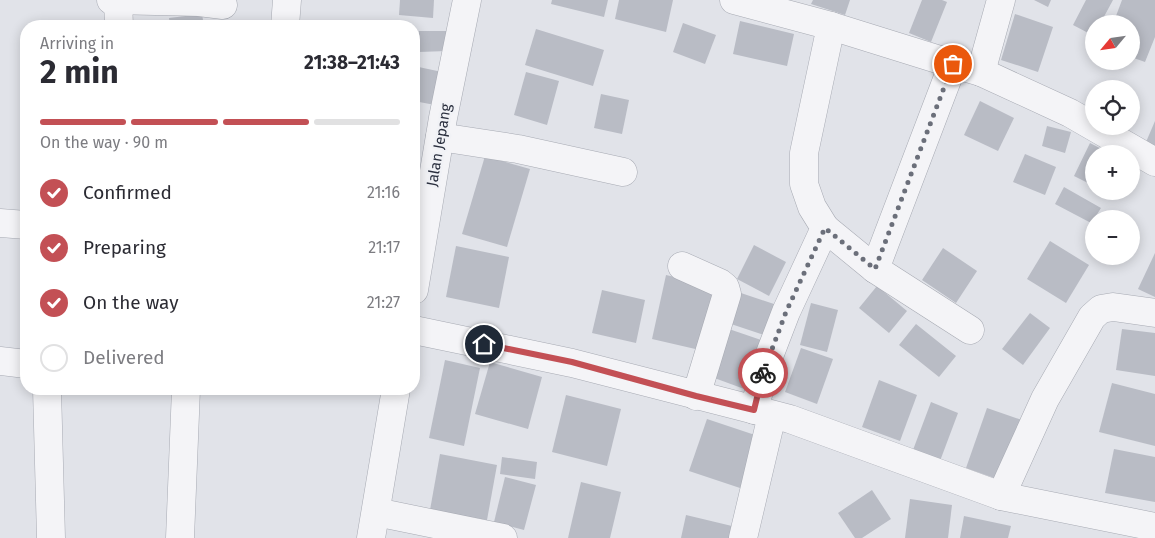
<!DOCTYPE html>
<html lang="en">
<head>
<meta charset="utf-8">
<style>
	body { margin:0; font-family:"Fira Sans",sans-serif; background:#f7f7f7; color:#2b2b33; height:100vh; display:flex; flex-direction:column; font-size:19px; white-space:nowrap }
	* { box-sizing:border-box; margin:0 }
	p { font-size:16px; color:#7c7c81 }
	.icon { flex:none; width:28px; height:28px; fill:none; stroke:currentColor; stroke-width:2; stroke-linecap:round; stroke-linejoin:round }
	.map { position:relative; flex:1; overflow:hidden }
	.drawer { position:absolute; left:20px; top:20px; width:400px; height:375px; display:flex; flex-direction:column; background:#fff; border-radius:20px; box-shadow:0 2px 12px #0003 }
	.drawer>* { flex:none }
	.needle { width:32px; rotate:241deg }
	.fabs { position:absolute; left:1085px; top:15px; display:grid; gap:10px }
	.fabs a { display:grid; place-items:center; width:55px; height:55px; border-radius:50%; background:#fff; box-shadow:0 2px 12px #0003; font-size:25px }
	.pin { position:absolute; display:grid; place-items:center; width:42px; height:42px; color:#fff; margin:-21px; border:2px solid #fff; border-radius:50%; box-shadow:0 1px 5px #0007 }
	.courier { position:absolute; display:grid; place-items:center; width:50px; height:50px; margin:-25px; border:4px solid #c35055; border-radius:50%; background:#fff; color:#222; box-shadow:0 1px 6px #0007 }
	.head em { font-style:normal; font-weight:700 }
	.head div { display:flex; flex-direction:column-reverse }
	.head { display:flex; align-items:center; justify-content:space-between; height:85px; padding:0 20px }
	h1 { font-size:32px; font-weight:700; line-height:38px }
	.bar { display:grid; grid-template-columns:repeat(4,1fr); gap:8px 5px; align-content:center; height:60px; padding:0 20px }
	.bar i { height:6px; border-radius:4px; background:#e1e1e2 }
	.bar .current { background:#c35055 }
	.bar p { grid-column:span 4 }
	ol { padding:0 20px; list-style:none }
	li { display:flex; align-items:center; gap:15px; height:55px }
	li p { margin-inline-start:auto }
	li .icon { padding:5px; border-radius:50%; background:#c35055; color:#fff; stroke-width:4 }
	li:last-child { color:#7c7c81 }
	li i { width:28px; height:28px; border:2px solid #e1e1e2; border-radius:50% }
	.map>svg:first-child { display:block }
	.building { fill:#b9bcc5 }
	.lines { fill:none; stroke-linecap:round; stroke-linejoin:round }
	.minor-casing { stroke:#a7aab3; stroke-width:29 }
	.minor { stroke:#f4f4f7; stroke-width:28 }
	.done { stroke:#6b6f7a; stroke-width:5; stroke-dasharray:0 9 }
	.route { stroke:#c35055; stroke-width:6 }
	.labels { text-anchor:middle; dominant-baseline:central; stroke-width:5; stroke-linejoin:round; paint-order:stroke }
	.street-label { font-size:15px; fill:#2b303f; stroke:#f1f2f6 }
</style>
</head>
<body>
<div class="map">
<svg width="1155" height="538" viewBox="0 0 1155 538">
	<rect width="100%" height="100%" fill="#e1e3e9"/>
	<g class="building">
		<polygon points="400,0 434,0 433,18 399,15"/>
		<polygon points="552,0 608,0 604,17 551,4"/>
		<polygon points="619,0 673,0 666,32 615,19"/>
		<polygon points="813,0 850,0 845,15 811,4"/>
		<polygon points="922,0 942,0 947,2 931,42 909,33"/>
		<polygon points="1034,0 1051,0 1048,7"/>
		<polygon points="1086,0 1113,0 1100,24 1094,24 1094,36 1073,25"/>
		<polygon points="1122,0 1155,0 1155,37 1145,62 1131,57 1131,24 1113,24"/>
		<polygon points="202,14 204,26 170,26 169,18"/>
		<polygon points="1015,14 1053,27 1038,72 1001,60"/>
		<polygon points="740,21 794,34 787,66 733,54"/>
		<polygon points="134,22 168,23 168,26 134,26"/>
		<polygon points="683,23 716,35 705,64 673,52"/>
		<polygon points="536,29 604,50 593,86 525,65"/>
		<polygon points="419,31 446,31 447,51 419,52"/>
		<polygon points="414,66 442,72 435,105 414,101"/>
		<polygon points="526,72 559,81 547,125 514,115"/>
		<polygon points="601,94 629,100 622,134 594,128"/>
		<polygon points="980,101 1014,118 998,151 964,135"/>
		<polygon points="1155,121 1155,154 1143,149"/>
		<polygon points="1047,126 1071,132 1065,153 1042,146"/>
		<polygon points="1090,143 1111,154 1094,154 1094,186 1074,176"/>
		<polygon points="1025,154 1056,167 1045,195 1013,182"/>
		<polygon points="485,156 530,169 507,247 462,234"/>
		<polygon points="1064,187 1101,208 1094,219 1093,224 1055,204"/>
		<polygon points="1050,241 1089,265 1066,303 1027,279"/>
		<polygon points="754,245 786,262 769,296 737,279"/>
		<polygon points="456,246 509,257 499,308 446,297"/>
		<polygon points="943,248 977,271 956,303 922,280"/>
		<polygon points="1155,253 1155,297 1138,289"/>
		<polygon points="666,275 718,287 704,351 652,339"/>
		<polygon points="877,286 907,311 889,333 859,308"/>
		<polygon points="602,290 645,300 636,343 592,333"/>
		<polygon points="732,290 783,307 773,338 722,321"/>
		<polygon points="811,303 838,310 827,352 800,345"/>
		<polygon points="1030,313 1050,328 1023,365 1002,349"/>
		<polygon points="916,324 956,356 939,377 899,345"/>
		<polygon points="726,328 764,341 747,390 709,376"/>
		<polygon points="1122,329 1155,333 1155,376 1116,370"/>
		<polygon points="801,348 833,359 817,404 785,392"/>
		<polygon points="445,360 480,368 464,446 429,438"/>
		<polygon points="490,362 542,377 528,429 475,414"/>
		<polygon points="879,380 917,395 900,441 862,427"/>
		<polygon points="1112,383 1155,394 1155,446 1099,432"/>
		<polygon points="566,395 621,409 607,466 552,452"/>
		<polygon points="931,402 958,413 940,461 913,450"/>
		<polygon points="987,408 1022,420 1000,480 966,468"/>
		<polygon points="707,419 761,437 743,489 689,471"/>
		<polygon points="1114,449 1155,457 1155,502 1105,493"/>
		<polygon points="440,454 497,465 487,520 430,510"/>
		<polygon points="502,457 537,462 535,479 500,474"/>
		<polygon points="505,477 536,485 524,530 494,522"/>
		<polygon points="581,482 621,492 610,538 568,538"/>
		<polygon points="872,490 891,519 862,538 855,538 838,513"/>
		<polygon points="910,499 952,505 948,538 905,538"/>
		<polygon points="686,515 732,526 730,538 681,538"/>
		<polygon points="964,516 1011,526 1008,538 960,538"/>
	</g>
	<g class="lines">
		<g class="minor-casing">
			<g id="minor">
				<polyline points="111,0 199,2 223,5"/>
				<polyline points="118,0 119,26"/>
				<polyline points="734,0 831,26 804,153 804,184 812,207 825,228 786,312 766,364 754,410"/>
				<polyline points="285,26 287,0"/>
				<polyline points="831,26 953,64 875,269 970,330"/>
				<polyline points="964,67 981,72 1001,0"/>
				<polyline points="981,72 1070,113 1155,162"/>
				<polyline points="440,137 518,149 623,172"/>
				<polyline points="0,223 26,225"/>
				<polyline points="825,228 875,269"/>
				<polyline points="682,266 720,283 725,287 727,294 696,396"/>
				<polyline points="414,290 443,118 467,0"/>
				<polyline points="414,330 572,363 790,419 1001,496 1155,527"/>
				<polyline points="0,361 26,364"/>
				<polyline points="47,389 51,538"/>
				<polyline points="1001,496 1045,399 1092,317 1101,309 1113,307 1155,313"/>
				<polyline points="376,512 503,538"/>
				<polyline points="180,538 186,389"/>
				<polyline points="371,538 396,389"/>
				<polyline points="743,538 772,415"/>
			</g>
		</g>
		<use href="#minor" class="minor"/>
	</g>
	<g class="lines">
		<polyline class="done" points="763,373 786,312 825,228 875,269 953,64"/>
		<polyline class="route" points="484,344 572,362 696,396 754,410 763,373"/>
	</g>
	<g class="labels">
		<g class="street-label">
			<text transform="translate(439 145) rotate(-80)">Jalan Jepang</text>
		</g>
	</g>
</svg>
<div class="fabs">
<a><svg class="needle" viewBox="-14 -14 28 28"><path d="M0-13l5 13h-10z" fill="#e53935"/><path d="M0 13l5-13h-10z" fill="#7c7c81"/></svg></a>
<a><svg class="icon" aria-label="locate" viewBox="0 0 24 24"><circle cx="12" cy="12" r="6"/><path d="M12 2v4M12 18v4M2 12h4M18 12h4"/></svg></a>
<a>+</a>
<a>−</a>
</div>
<div class="pin" style="left:953px;top:64px;background:#ea580c"><svg class="icon" aria-label="bag" viewBox="0 0 24 24"><path d="M5 8h14l-1 12H6zM9 8a3 3 0 0 1 6 0"/></svg></div>
<div class="pin" style="left:484px;top:344px;background:#1f2937"><svg class="icon" aria-label="home" viewBox="0 0 24 24"><path d="M3 11l9-7 9 7M6 9v11h12V9"/></svg></div>
<div class="courier" style="left:763px;top:373px"><svg class="icon" aria-label="bike" viewBox="0 0 24 24"><circle cx="6" cy="16" r="4"/><circle cx="18" cy="16" r="4"/><path d="M6 16l4-8h5l3 8M10 8l3 8H6M13 5h3"/></svg></div>
<section class="drawer">
<div class="head"><div><h1>2 min</h1><p>Arriving in</p></div><em>21:38–21:43</em></div>
<div class="bar"><i class="current"></i><i class="current"></i><i class="current"></i><i></i><p>On the way · 90 m</p></div>
<ol>
<li><svg class="icon" aria-label="check" viewBox="0 0 24 24"><path d="M5 12l5 5 9-10"/></svg>Confirmed<p>21:16</p></li>
<li><svg class="icon" aria-label="check" viewBox="0 0 24 24"><path d="M5 12l5 5 9-10"/></svg>Preparing<p>21:17</p></li>
<li><svg class="icon" aria-label="check" viewBox="0 0 24 24"><path d="M5 12l5 5 9-10"/></svg>On the way<p>21:27</p></li>
<li><i></i>Delivered</li>
</ol>
</section>
</div>
</body>
</html>
